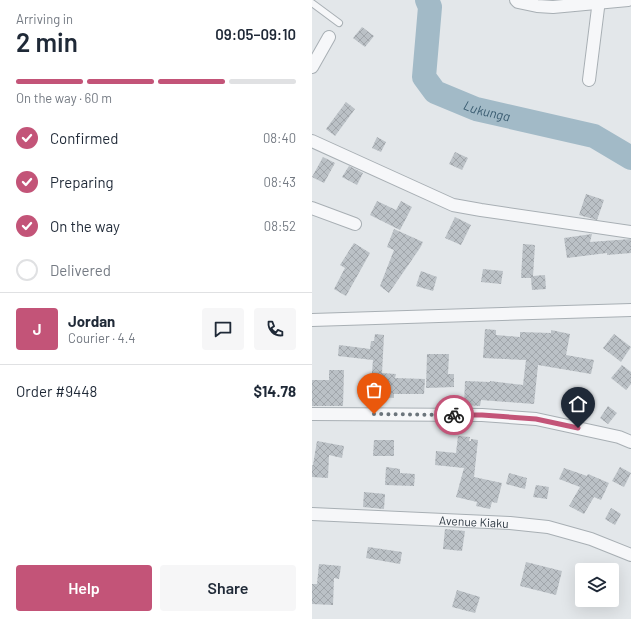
<!DOCTYPE html>
<html lang="en">
<head>
<meta charset="utf-8">
<style>
	body { margin:0; font-family:Barlow,sans-serif; background:#f6f6f7; color:#1f2937; height:100vh; display:flex; flex-direction:column; font-size:15px; white-space:nowrap }
	* { box-sizing:border-box; margin:0 }
	p { font-size:13px; color:#747a83 }
	.icon { flex:none; width:22px; height:22px; fill:none; stroke:currentColor; stroke-width:2; stroke-linecap:round; stroke-linejoin:round }
	.map { position:relative; flex:1; overflow:hidden }
	.panel { display:flex; flex-direction:column; background:#fff; width:312px }
	.panel>* { flex:none }
	.controls { position:absolute; left:263px; top:563px; display:grid; gap:8px }
	.controls a { display:grid; place-items:center; width:44px; height:44px; border-radius:4px; background:#fff; box-shadow:0 4px 16px #0002; font-size:20px }
	.pin { position:absolute; display:grid; place-items:center; width:34px; height:34px; color:#fff; margin:-41px -17px; border-radius:50% 50% 50% 0; rotate:-45deg; box-shadow:0 0 4px #0007 }
	.pin .icon { rotate:45deg }
	.courier { position:absolute; display:grid; place-items:center; width:40px; height:40px; margin:-20px; border:3px solid #c35478; border-radius:50%; background:#fff; color:#222; box-shadow:0 1px 5px #0007 }
	.headline em { font-style:normal; font-weight:600 }
	.headline div { display:flex; flex-direction:column-reverse }
	.headline { display:flex; align-items:center; justify-content:space-between; height:68px; padding:0 16px }
	h1 { font-size:26px; font-weight:600; line-height:30px }
	.bar { display:grid; grid-template-columns:repeat(4,1fr); gap:6px 4px; align-content:center; height:48px; padding:0 16px }
	.bar i { height:5px; border-radius:3px; background:#e0e1e3 }
	.bar .current { background:#c35478 }
	.bar p { grid-column:span 4 }
	.line { display:flex; align-items:center; gap:10px; padding:0 16px; border-top:1px solid #e0e1e3 }
	.line div { flex:1 }
	.round { display:grid; place-items:center; flex:none; width:42px; height:42px; border-radius:4px; background:#f6f6f7 }
	ol { padding:0 16px; list-style:none }
	li { display:flex; align-items:center; gap:12px; height:44px }
	li p { margin-inline-start:auto }
	li .icon { padding:4px; border-radius:50%; background:#c35478; color:#fff; stroke-width:4 }
	li:last-child { color:#747a83 }
	li i { width:22px; height:22px; border:2px solid #e0e1e3; border-radius:50% }
	.cta { display:flex; gap:8px; margin-top:auto; padding:8px 16px }
	.cta a { flex:1; height:46px; border-radius:4px; background:#c35478; color:#fff; font-size:16px; font-weight:600; line-height:46px; text-align:center }
	.cta a+a { background:#f6f6f7; color:#1f2937 }
	main { display:flex; flex:1; min-height:0 }
	.map>svg:first-child { display:block }
	.lines { fill:none; stroke-linecap:round; stroke-linejoin:round }
	.river { stroke:#a2bac7; stroke-width:24 }
	.building { fill:url(#building-cross-hatch) }
	.lane-casing { stroke:#a8afb4; stroke-width:8 }
	.street-casing { stroke:#a8afb4; stroke-width:14 }
	.lane { stroke:#f6f7f9; stroke-width:6 }
	.street { stroke:#f6f7f9; stroke-width:12 }
	.done { stroke:#6c757c; stroke-width:4; stroke-dasharray:0 7.2 }
	.route { stroke:#c35478; stroke-width:5 }
	.labels { text-anchor:middle; dominant-baseline:central; stroke-width:4; stroke-linejoin:round; paint-order:stroke }
	.street-label { font-size:12px; fill:#2c3741; stroke:#f3f6f7 }
	.water-label { font-size:13px; font-style:italic; fill:#3a5c71; stroke:#f3f6f7 }
</style>
</head>
<body>
<main>
<section class="panel">
<div class="headline"><div><h1>2 min</h1><p>Arriving in</p></div><em>09:05–09:10</em></div>
<div class="bar"><i class="current"></i><i class="current"></i><i class="current"></i><i></i><p>On the way · 60 m</p></div>
<ol>
<li><svg class="icon" aria-label="check" viewBox="0 0 24 24"><path d="M5 12l5 5 9-10"/></svg>Confirmed<p>08:40</p></li>
<li><svg class="icon" aria-label="check" viewBox="0 0 24 24"><path d="M5 12l5 5 9-10"/></svg>Preparing<p>08:43</p></li>
<li><svg class="icon" aria-label="check" viewBox="0 0 24 24"><path d="M5 12l5 5 9-10"/></svg>On the way<p>08:52</p></li>
<li><i></i>Delivered</li>
</ol>
<div class="line" style="height:72px"><b class="round" style="background:#c35478;color:#fff">J</b><div><b>Jordan</b><p>Courier · 4.4</p></div><a class="round"><svg class="icon" aria-label="chat" viewBox="0 0 24 24"><path d="M4 5h16v11H9l-5 4z"/></svg></a><a class="round"><svg class="icon" aria-label="phone" viewBox="0 0 24 24"><path d="M5 4h4l2 5-3 2q2 4 5 5l2-3 5 2v4C11 20 4 13 5 4z"/></svg></a></div>
<div class="line" style="height:52px"><div>Order #9448</div><b>$14.78</b></div>
<div class="cta"><a>Help</a><a>Share</a></div>
</section>
<div class="map">
<svg width="319" height="619" viewBox="0 0 319 619">
	<defs>
		<pattern id="building-cross-hatch" width="8" height="8" patternUnits="userSpaceOnUse"><rect width="8" height="8" fill="#bbc1c6"/><path d="M0 0l8 8M0 8l8-8" fill="none" stroke="#a1a6ab"/></pattern>
	</defs>
	<rect width="100%" height="100%" fill="#e3e7ea"/>
	<g class="lines">
		<path class="river" id="s1" d="M 115,0 L 118,7 L 112,77 L 123,92 L 164,109 L 282,136 L 319,158"/>
	</g>
	<g class="building">
		<polygon points="50,27 62,36 53,47 41,38"/>
		<polygon points="34,102 43,109 23,136 14,129"/>
		<polygon points="65,137 74,142 69,152 60,148"/>
		<polygon points="143,152 156,158 150,170 137,164"/>
		<polygon points="11,157 23,163 12,183 0,177"/>
		<polygon points="37,166 51,173 45,185 30,177"/>
		<polygon points="274,194 292,200 285,220 267,215"/>
		<polygon points="65,201 84,210 89,201 100,207 88,230 58,215"/>
		<polygon points="143,217 159,225 149,245 133,238"/>
		<polygon points="82,229 111,242 108,248 77,293 68,286 82,250 75,247"/>
		<polygon points="280,234 278,242 319,239 319,253 295,255 295,253 255,258 252,238"/>
		<polygon points="42,243 58,253 34,296 22,289 33,268 28,265"/>
		<polygon points="211,244 223,245 221,276 233,275 234,289 220,290 219,278 209,278"/>
		<polygon points="171,269 191,271 189,284 169,282"/>
		<polygon points="109,271 125,277 121,291 104,286"/>
		<polygon points="173,329 184,330 184,335 208,337 208,332 239,333 239,330 258,334 254,355 282,360 279,374 226,365 222,404 169,400 168,406 152,405 153,381 178,382 178,381 211,385 214,360 171,358"/>
		<polygon points="63,334 72,335 70,373 84,374 83,378 113,379 112,394 82,394 82,398 58,396 61,360 26,356 27,345 58,349 59,341 62,341"/>
		<polygon points="302,334 319,347 309,362 291,348"/>
		<polygon points="115,354 137,354 136,374 142,374 142,387 114,388"/>
		<polygon points="310,365 319,372 319,384 314,390 299,378"/>
		<polygon points="17,370 32,370 31,406 0,406 0,380 17,380"/>
		<polygon points="296,406 305,413 296,424 288,418"/>
		<polygon points="146,436 158,437 157,441 159,441 159,439 166,440 162,477 190,483 185,503 180,502 178,509 164,506 165,502 144,497 152,468 123,465 124,451 144,453"/>
		<polygon points="62,440 82,440 82,456 61,456"/>
		<polygon points="5,441 32,446 30,458 17,455 16,478 0,477 0,465 1,465"/>
		<polygon points="74,467 88,469 88,473 103,474 102,486 73,485"/>
		<polygon points="308,467 319,473 312,487 300,481"/>
		<polygon points="252,468 275,476 276,474 297,483 289,500 282,497 272,514 257,506 268,487 247,479"/>
		<polygon points="197,473 215,478 213,489 194,484"/>
		<polygon points="224,485 237,487 235,499 221,497"/>
		<polygon points="52,492 73,494 72,509 51,507"/>
		<polygon points="299,508 309,514 303,525 293,519"/>
		<polygon points="133,529 153,531 150,551 131,549"/>
		<polygon points="56,547 90,552 88,564 54,558"/>
		<polygon points="214,562 250,571 244,595 208,586"/>
		<polygon points="7,564 29,566 27,579 22,578 21,605 0,604 0,584 5,584"/>
		<polygon points="145,590 168,597 163,613 140,607"/>
	</g>
	<g class="lines">
		<g class="lane-casing">
			<polyline id="lane" points="0,3 27,23"/>
		</g>
		<g class="street-casing">
			<g id="street">
				<polyline points="204,0 206,2 225,6 241,7 316,0"/>
				<polyline points="0,67 17,37"/>
				<polyline points="277,80 287,0"/>
				<polyline points="0,141 141,205 169,210 319,232"/>
				<polyline points="0,208 43,224"/>
				<polyline points="0,320 319,310"/>
				<polyline points="0,414 170,415 224,419 307,437 319,442"/>
				<path id="s2" d="M 0,514 L 198,523 L 236,527 L 279,539 L 319,555"/>
			</g>
		</g>
		<use href="#lane" class="lane"/>
		<use href="#street" class="street"/>
	</g>
	<g class="lines">
		<polyline class="done" points="62,414 142,415"/>
		<polyline class="route" points="142,415 170,415 224,419 266,428"/>
	</g>
	<g class="labels">
		<g class="street-label">
			<text stroke="none"><textPath href="#s2" startOffset="162">Avenue Kiaku</textPath></text>
		</g>
		<g class="water-label">
			<text stroke="none"><textPath href="#s1" startOffset="152">Lukunga</textPath></text>
		</g>
	</g>
</svg>
<div class="controls">
<a><svg class="icon" aria-label="layers" viewBox="0 0 24 24"><path d="M12 4l9 5-9 5-9-5zM3 14l9 5 9-5"/></svg></a>
</div>
<div class="pin" style="left:62px;top:414px;background:#ea580c"><svg class="icon" aria-label="bag" viewBox="0 0 24 24"><path d="M5 8h14l-1 12H6zM9 8a3 3 0 0 1 6 0"/></svg></div>
<div class="pin" style="left:266px;top:428px;background:#1f2937"><svg class="icon" aria-label="home" viewBox="0 0 24 24"><path d="M3 11l9-7 9 7M6 9v11h12V9"/></svg></div>
<div class="courier" style="left:142px;top:415px"><svg class="icon" aria-label="bike" viewBox="0 0 24 24"><circle cx="6" cy="16" r="4"/><circle cx="18" cy="16" r="4"/><path d="M6 16l4-8h5l3 8M10 8l3 8H6M13 5h3"/></svg></div>
</div>
</main>
</body>
</html>
